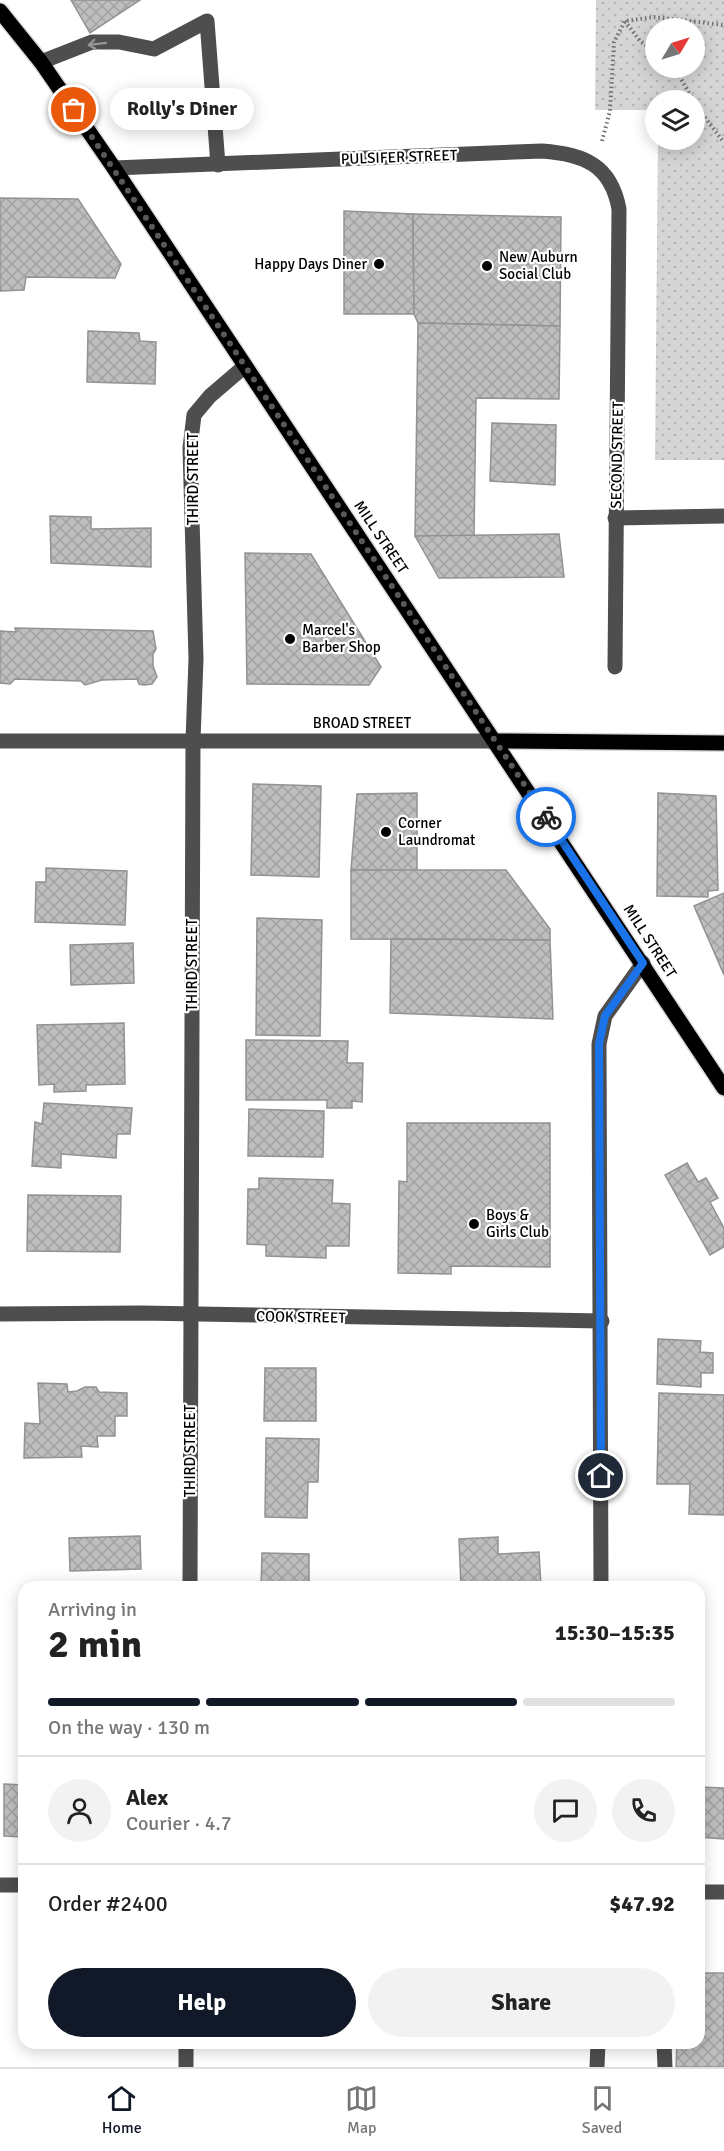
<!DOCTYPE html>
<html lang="en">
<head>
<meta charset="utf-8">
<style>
	body { margin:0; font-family:Signika,sans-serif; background:#f2f2f2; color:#222; height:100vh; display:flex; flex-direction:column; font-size:22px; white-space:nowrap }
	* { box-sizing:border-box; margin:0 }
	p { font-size:20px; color:#767676 }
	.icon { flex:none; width:33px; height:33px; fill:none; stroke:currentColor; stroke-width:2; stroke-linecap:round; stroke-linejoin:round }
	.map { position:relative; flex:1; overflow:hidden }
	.sheet { position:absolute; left:18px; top:1581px; width:687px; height:468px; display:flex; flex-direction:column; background:#fff; border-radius:18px; box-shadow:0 3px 15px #0003 }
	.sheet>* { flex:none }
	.needle { width:39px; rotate:52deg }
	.controls { position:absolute; left:645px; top:18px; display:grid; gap:12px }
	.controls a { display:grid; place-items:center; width:60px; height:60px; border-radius:50%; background:#fff; box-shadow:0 3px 15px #0003; font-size:30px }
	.pin { position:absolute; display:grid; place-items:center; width:51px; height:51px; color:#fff; margin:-26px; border:3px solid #fff; border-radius:50%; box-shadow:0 2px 6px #0007 }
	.courier { position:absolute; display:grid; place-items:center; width:60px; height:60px; margin:-30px; border:4px solid #1a73e8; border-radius:50%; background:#fff; color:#222; box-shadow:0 2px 8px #0007 }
	.bubble { position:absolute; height:42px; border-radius:21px; background:#fff; box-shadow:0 3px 15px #0003; font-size:20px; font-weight:700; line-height:42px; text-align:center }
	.overview em { font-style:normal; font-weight:700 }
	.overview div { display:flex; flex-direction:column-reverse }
	.overview { display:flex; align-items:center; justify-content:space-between; height:102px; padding:0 30px }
	h1 { font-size:39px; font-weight:700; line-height:45px }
	.bar { display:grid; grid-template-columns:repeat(4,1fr); gap:9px 6px; align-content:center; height:72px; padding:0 30px }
	.bar i { height:8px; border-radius:4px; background:#e0e0e0 }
	.bar .active { background:#111827 }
	.bar p { grid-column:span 4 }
	.line { display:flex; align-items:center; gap:15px; padding:0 30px; border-top:2px solid #e0e0e0 }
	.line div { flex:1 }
	.round { display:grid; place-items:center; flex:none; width:63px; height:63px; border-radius:32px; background:#f2f2f2 }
	.cta { display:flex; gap:12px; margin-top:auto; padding:12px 30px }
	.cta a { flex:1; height:69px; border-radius:36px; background:#111827; color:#fff; font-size:24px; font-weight:700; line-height:69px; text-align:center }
	.cta a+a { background:#f2f2f2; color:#222 }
	.tabs { display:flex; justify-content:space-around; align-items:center; height:84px; border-top:2px solid #e0e0e0; background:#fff; font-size:16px; color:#767676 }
	.tabs a { display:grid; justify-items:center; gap:3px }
	.tabs .active { color:#111827 }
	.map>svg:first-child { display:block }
	.park { fill:url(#park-dots); fill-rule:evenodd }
	.building { fill:url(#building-cross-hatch); stroke:#929292; stroke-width:1.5 }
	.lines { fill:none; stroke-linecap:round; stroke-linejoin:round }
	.major-casing { stroke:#dbdbdb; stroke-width:18 }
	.path { stroke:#707070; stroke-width:4; stroke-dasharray:1.5 3; stroke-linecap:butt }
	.minor { stroke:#4e4e4e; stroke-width:15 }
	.major { stroke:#000; stroke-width:15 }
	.oneway { stroke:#959595 }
	.done { stroke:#595959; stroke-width:6; stroke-dasharray:0 10.8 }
	.route { stroke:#1a73e8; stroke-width:8 }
	.poi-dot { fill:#000; stroke:#fff; stroke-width:2 }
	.labels { text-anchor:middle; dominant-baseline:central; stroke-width:4.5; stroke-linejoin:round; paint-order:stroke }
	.street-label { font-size:15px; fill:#000; stroke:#fff }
	.poi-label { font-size:15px; fill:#000; stroke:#fff; text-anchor:start }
</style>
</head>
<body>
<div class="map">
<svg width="724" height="2067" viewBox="0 0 724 2067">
	<defs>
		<pattern id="park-dots" width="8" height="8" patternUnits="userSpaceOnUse" patternTransform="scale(1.5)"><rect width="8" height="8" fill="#d5d5d5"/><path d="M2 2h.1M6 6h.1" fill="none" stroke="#b5b5b5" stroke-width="1.8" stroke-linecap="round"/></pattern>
		<pattern id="building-cross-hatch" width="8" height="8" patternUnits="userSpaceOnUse" patternTransform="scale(1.5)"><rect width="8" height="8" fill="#bebebe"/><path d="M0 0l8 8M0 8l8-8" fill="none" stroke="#a2a2a2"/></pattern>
	</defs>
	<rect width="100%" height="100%" fill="#fff"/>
	<path class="park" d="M 596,0 L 724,0 L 724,460 L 655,460 L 658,140 L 694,140 L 694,100 L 656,100 L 655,110 L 595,110 ZM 656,28 L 694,28 L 694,68 L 656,68 Z"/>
	<g class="building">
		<polygon points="71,0 140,0 90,33"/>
		<polygon points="0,198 78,199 121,264 115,278 26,277 24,290 0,291"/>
		<polygon points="344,211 413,214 414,314 344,314"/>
		<polygon points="413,214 561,217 560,326 418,323 414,314"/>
		<polygon points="418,323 560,326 559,399 476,398 474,537 415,536"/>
		<polygon points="88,331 139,333 140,341 156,342 155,384 87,382"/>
		<polygon points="492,423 556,425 555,485 490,481"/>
		<polygon points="50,516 91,517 91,529 151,528 151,567 51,563"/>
		<polygon points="559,534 564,577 439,578 415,536"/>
		<polygon points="245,553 311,554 381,667 369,685 247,684"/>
		<polygon points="15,628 153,631 156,649 153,654 153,666 157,677 152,684 144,685 139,684 137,679 102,680 85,685 81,681 15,679 10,684 0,683 0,631 16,632"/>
		<polygon points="253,784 321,786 319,877 251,875"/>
		<polygon points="417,793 417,871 351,870 357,794"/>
		<polygon points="658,793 716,796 718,890 708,891 708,897 657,896"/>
		<polygon points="46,868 127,871 125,925 35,922 36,882 46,882"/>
		<polygon points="351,870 506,870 550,929 550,940 351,939"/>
		<polygon points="724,893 724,975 694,906"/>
		<polygon points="257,918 322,920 320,1036 256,1035"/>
		<polygon points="391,939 550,940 553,1019 390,1013"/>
		<polygon points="133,943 134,983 71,985 70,945"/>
		<polygon points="124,1023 125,1084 86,1085 86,1091 54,1092 54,1084 39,1085 37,1025"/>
		<polygon points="246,1040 348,1041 347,1063 363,1063 362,1102 352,1101 352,1108 327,1108 327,1100 246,1100"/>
		<polygon points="44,1103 132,1108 130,1134 117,1134 116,1158 61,1154 61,1168 32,1166 35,1122 42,1124"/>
		<polygon points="249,1109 324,1111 323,1157 248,1156"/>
		<polygon points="407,1123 550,1123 550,1267 451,1266 451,1274 398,1273 399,1181 407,1182"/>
		<polygon points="687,1163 698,1182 706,1178 718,1198 710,1202 724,1228 724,1247 710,1255 665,1175"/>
		<polygon points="259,1178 333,1180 332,1203 350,1204 349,1246 326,1246 326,1258 266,1256 266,1245 247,1244 248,1189 259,1189"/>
		<polygon points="28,1195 121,1196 120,1252 27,1251"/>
		<polygon points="658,1339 701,1341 700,1352 713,1353 713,1373 701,1373 701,1387 657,1384"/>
		<polygon points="265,1368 316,1368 316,1421 264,1421"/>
		<polygon points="38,1383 67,1384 68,1392 77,1391 85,1387 96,1387 99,1392 127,1393 127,1416 115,1416 115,1436 97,1436 98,1447 81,1446 82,1457 24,1458 25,1423 40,1424"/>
		<polygon points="659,1393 724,1395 724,1515 689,1514 690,1484 657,1484"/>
		<polygon points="266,1438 319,1439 318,1482 308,1482 307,1518 265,1517"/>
		<polygon points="140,1536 141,1569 70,1571 69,1538"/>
		<polygon points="498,1537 498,1554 539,1552 541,1587 461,1587 459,1539"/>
		<polygon points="262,1553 309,1554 309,1587 261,1587"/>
		<polygon points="4,1784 24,1785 24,1837 4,1836"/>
		<polygon points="699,1787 724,1788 724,1839 699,1837"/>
		<polygon points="699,1973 724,1973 724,2067 676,2067 677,2043 699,2043"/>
	</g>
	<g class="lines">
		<g class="major-casing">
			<g id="major">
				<polyline points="0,11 41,62 114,168 724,1088"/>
				<polyline points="496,741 724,743"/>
			</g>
		</g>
		<g class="path">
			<polyline points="625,21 640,41 656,53"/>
			<polyline points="675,68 693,100"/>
			<polyline points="694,103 722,140"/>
			<polyline points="602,141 610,111 614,42 625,21 654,17 724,25"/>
		</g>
		<g class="minor">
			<polyline points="41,62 92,42 119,42 154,49 207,21 218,165"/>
			<path d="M 114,168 L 542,151 C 584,154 611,165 619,209 L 615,667"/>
			<polyline points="615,518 724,516"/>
			<polyline points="0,741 496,741"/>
			<polyline points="0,1314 141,1313 602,1321"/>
			<polyline points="190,1587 193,740 196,659 190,448 194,415 210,396 245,366"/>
			<polyline points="601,1587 599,1044 605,1016 643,963"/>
			<polyline points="0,1885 24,1885"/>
			<polyline points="699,1892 724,1892"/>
			<polyline points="186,2043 186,2067"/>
			<polyline points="664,2043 665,2067"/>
			<polyline points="597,2067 598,2043"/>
		</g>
		<use href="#major" class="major"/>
	</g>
	<defs><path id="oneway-shaft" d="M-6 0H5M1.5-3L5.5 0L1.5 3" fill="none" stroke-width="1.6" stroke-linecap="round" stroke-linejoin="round" transform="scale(1.5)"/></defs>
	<use class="oneway" href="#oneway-shaft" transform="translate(97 44) rotate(173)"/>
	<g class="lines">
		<polyline class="done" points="74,110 546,817"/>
		<polyline class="route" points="546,817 643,963 605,1016 599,1044 601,1476"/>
	</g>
	<g class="poi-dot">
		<circle cx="379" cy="264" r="6"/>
		<circle cx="487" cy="266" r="6"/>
		<circle cx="290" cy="639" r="6"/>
		<circle cx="386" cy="832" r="6"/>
		<circle cx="474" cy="1224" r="6"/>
	</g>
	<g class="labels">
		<g class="street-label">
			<text transform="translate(399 157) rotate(-2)">PULSIFER STREET</text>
			<text transform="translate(617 455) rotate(-89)">SECOND STREET</text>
			<text transform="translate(193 479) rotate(-90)">THIRD STREET</text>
			<text transform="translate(381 537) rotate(56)">MILL STREET</text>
			<text x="362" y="723">BROAD STREET</text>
			<text transform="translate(650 941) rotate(57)">MILL STREET</text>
			<text transform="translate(192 965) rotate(-90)">THIRD STREET</text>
			<text transform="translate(301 1317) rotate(1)">COOK STREET</text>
			<text transform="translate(190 1451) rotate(-90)">THIRD STREET</text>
		</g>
		<g class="poi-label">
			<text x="499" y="257">New Auburn<tspan x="499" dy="17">Social Club</tspan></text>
			<text x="367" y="264" text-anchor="end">Happy Days Diner</text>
			<text x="302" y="630">Marcel's<tspan x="302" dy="17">Barber Shop</tspan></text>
			<text x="398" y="823">Corner<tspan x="398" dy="17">Laundromat</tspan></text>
			<text x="486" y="1215">Boys &amp;<tspan x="486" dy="17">Girls Club</tspan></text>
		</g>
	</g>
</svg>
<div class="controls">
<a><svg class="needle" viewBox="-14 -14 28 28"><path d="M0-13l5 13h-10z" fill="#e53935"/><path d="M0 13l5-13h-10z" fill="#767676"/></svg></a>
<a><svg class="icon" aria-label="layers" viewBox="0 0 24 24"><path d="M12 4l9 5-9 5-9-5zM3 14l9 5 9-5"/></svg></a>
</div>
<div class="pin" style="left:74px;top:110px;background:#ea580c"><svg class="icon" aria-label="bag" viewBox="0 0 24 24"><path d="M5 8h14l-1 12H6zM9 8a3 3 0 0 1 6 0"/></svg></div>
<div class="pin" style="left:601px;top:1476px;background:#1f2937"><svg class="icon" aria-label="home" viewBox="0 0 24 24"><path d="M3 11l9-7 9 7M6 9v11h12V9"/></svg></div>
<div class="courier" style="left:546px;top:817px"><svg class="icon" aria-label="bike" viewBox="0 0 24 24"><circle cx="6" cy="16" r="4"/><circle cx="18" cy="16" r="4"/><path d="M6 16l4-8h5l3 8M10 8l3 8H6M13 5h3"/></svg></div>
<div class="bubble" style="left:110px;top:88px;width:144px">Rolly's Diner</div>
<section class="sheet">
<div class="overview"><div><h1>2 min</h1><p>Arriving in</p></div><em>15:30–15:35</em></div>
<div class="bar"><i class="active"></i><i class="active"></i><i class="active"></i><i></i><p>On the way · 130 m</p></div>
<div class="line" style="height:108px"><a class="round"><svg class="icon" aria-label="person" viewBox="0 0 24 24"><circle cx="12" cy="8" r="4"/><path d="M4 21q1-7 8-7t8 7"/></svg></a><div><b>Alex</b><p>Courier · 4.7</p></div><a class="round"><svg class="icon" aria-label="chat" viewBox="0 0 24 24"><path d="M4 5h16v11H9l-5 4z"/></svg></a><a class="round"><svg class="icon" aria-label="phone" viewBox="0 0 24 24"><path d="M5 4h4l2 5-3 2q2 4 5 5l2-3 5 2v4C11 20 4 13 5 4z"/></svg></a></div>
<div class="line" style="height:78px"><div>Order #2400</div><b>$47.92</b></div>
<div class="cta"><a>Help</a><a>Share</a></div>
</section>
</div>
<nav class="tabs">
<a class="active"><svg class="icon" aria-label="home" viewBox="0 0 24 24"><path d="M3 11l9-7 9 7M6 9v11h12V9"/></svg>Home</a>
<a><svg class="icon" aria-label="map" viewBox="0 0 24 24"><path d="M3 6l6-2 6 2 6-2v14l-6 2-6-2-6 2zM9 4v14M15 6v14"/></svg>Map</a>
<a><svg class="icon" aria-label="saved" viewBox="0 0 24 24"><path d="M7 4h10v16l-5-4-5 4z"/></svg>Saved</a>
</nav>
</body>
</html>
